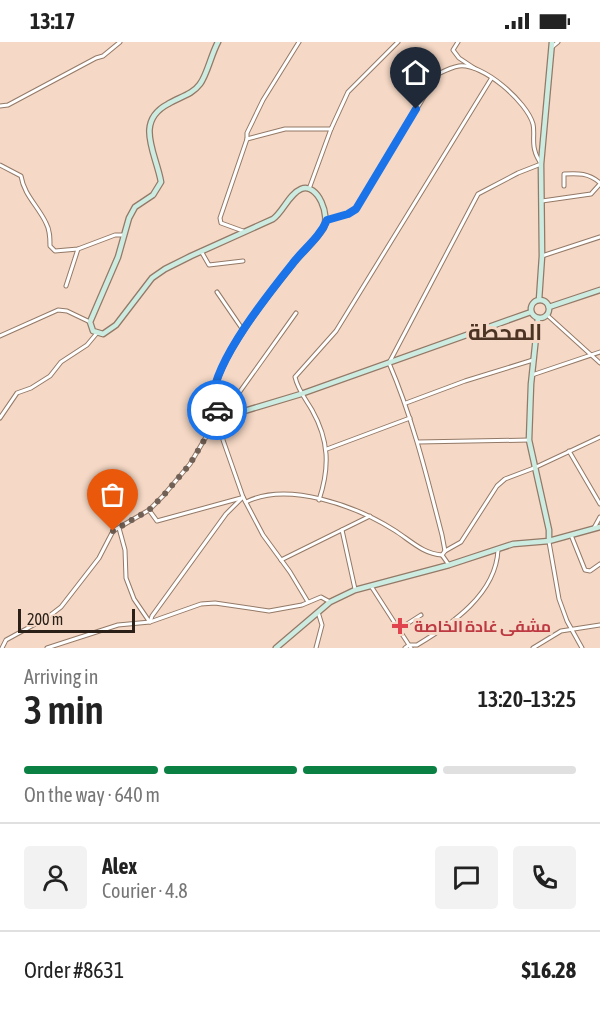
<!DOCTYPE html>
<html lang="en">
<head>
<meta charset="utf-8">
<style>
	body { margin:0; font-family:"Asap Condensed",Cairo,sans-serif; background:#f2f2f2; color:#222; height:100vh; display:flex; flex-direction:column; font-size:22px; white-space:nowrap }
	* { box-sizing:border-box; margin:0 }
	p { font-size:20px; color:#767676 }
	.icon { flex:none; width:33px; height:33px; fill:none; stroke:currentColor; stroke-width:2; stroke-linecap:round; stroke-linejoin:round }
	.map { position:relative; height:606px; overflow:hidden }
	.sheet { display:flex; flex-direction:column; background:#fff; flex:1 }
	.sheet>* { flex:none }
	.scale { position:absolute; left:18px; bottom:15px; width:117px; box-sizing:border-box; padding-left:6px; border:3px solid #2a2018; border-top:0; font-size:16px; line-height:21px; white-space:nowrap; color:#2a2018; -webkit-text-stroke:4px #f5d8c5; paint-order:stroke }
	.pin { position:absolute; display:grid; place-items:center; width:51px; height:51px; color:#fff; margin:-62px -26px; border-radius:50% 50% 50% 0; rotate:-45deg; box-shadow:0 0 6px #0007 }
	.pin .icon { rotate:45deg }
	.courier { position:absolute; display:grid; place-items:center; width:60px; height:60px; margin:-30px; border:4px solid #1a73e8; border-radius:50%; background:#fff; color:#222; box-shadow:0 2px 8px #0007 }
	.summary em { font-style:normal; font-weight:600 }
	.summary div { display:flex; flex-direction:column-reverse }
	.summary { display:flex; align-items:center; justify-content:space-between; height:102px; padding:0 24px }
	h1 { font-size:39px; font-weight:600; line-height:45px }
	.bar { display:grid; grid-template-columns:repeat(4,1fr); gap:9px 6px; align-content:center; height:72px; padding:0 24px }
	.bar i { height:8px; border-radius:4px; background:#e0e0e0 }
	.bar .on { background:#0b8043 }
	.bar p { grid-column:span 4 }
	.line { display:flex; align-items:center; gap:15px; padding:0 24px; border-top:2px solid #e0e0e0 }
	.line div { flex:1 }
	.round { display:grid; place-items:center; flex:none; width:63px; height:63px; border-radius:6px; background:#f2f2f2 }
	.status { display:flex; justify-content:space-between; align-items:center; height:42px; padding:0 30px; background:#fff; direction:ltr }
	.status svg { height:16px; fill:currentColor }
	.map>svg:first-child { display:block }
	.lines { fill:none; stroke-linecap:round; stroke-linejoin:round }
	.street-casing { stroke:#937967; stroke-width:5 }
	.secondary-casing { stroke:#937967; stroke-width:7 }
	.street { stroke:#fff; stroke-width:3 }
	.secondary { stroke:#ccece2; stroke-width:4.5 }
	.done { stroke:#716055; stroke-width:6; stroke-dasharray:0 10.8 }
	.route { stroke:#1a73e8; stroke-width:8 }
	.health-dot { fill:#e0444e; stroke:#f5d8c5; stroke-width:2 }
	.labels { text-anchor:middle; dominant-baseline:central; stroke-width:6; stroke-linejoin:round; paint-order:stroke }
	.health-label { font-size:16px; font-weight:bold; fill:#be3a42; stroke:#f5d8c5; text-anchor:start }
	.district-label { font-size:22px; font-weight:bold; fill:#4b3424; stroke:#f5d8c5 }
</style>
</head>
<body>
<div class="status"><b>13:17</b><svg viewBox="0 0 49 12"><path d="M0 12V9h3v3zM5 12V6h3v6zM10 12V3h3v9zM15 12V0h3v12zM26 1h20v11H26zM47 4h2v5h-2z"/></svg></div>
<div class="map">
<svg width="600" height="606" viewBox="0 0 600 606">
	<rect width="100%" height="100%" fill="#f5d8c5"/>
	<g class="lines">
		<g class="street-casing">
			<g id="street">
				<polyline points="458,0 453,8 459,16 474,26"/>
				<polyline points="552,5 558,0"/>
				<polyline points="0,64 8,63 96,16 103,14 120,0"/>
				<polyline points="331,87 348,50 398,0"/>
				<polyline points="247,97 285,87 331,87 309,147"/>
				<path d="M 0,123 L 21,134 C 24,153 38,164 46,181 C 50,188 50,196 50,204 L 55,209 L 78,207 L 115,193 L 124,193"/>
				<path d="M 564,144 L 564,132 C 578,131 589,131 600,141"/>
				<polyline points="542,159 591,152 600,142"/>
				<path d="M 327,178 L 348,172 L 356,167 L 438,32 C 444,29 452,25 459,24 C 483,21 527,60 533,82 C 535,90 532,101 535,109 C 536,114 539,118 541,122 L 518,131 L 478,152 L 389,321 C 413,377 427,435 442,493 L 445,509"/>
				<polyline points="243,189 221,181 220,176 247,97 247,91 263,58 299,0"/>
				<polyline points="201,209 209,223 243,219"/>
				<polyline points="542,214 600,195"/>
				<polyline points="66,244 78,207"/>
				<polyline points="217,250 243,288"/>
				<polyline points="547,273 600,321"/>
				<polyline points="0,294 58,268 67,269 90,280"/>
				<polyline points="532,333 600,310"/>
				<polyline points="406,361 465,339 533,318"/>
				<polyline points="0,376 17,351 31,346 50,334 61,320 87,303 97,291"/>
				<polyline points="221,378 223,398 243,455 263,493 290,530 308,560"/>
				<polyline points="418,400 529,398"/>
				<polyline points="327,407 410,376"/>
				<polyline points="569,409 600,462"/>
				<path d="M 319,458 C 330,425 329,398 312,368 C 305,356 298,348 295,335 L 336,289 L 491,37"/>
				<path d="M 246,460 C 288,439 356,464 394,488 C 410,498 423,512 442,513"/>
				<polyline points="149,468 157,479 241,456"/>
				<polyline points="119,486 125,508 126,536 134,557 149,579"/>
				<polyline points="594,486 600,475"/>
				<polyline points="342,488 355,547"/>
				<polyline points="571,493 585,528 590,529 600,522"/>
				<polyline points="549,500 559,557 567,579 582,606"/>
				<polyline points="281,518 370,474"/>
				<polyline points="449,523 442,513 445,509 461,500 497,444 505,437 534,426 600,395"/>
				<path d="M 371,544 L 409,603 L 417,603 C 452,582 496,552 498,508"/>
				<polyline points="150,580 152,574 226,472 243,455"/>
				<polyline points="399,587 421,573"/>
				<polyline points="2,606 6,598 48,575 61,565 99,516 113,489 149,468 163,454 190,422 213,383 221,376 296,271"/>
				<polyline points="47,606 118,583 150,580 201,562 215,561 269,569 302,563 321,555 330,560"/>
				<polyline points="316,606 322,583 318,570"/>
				<polyline points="405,606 409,603 411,606"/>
				<polyline points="533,606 561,589 600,583"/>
			</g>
		</g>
		<g class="secondary-casing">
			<g id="secondary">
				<path d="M 218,0 C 211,13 207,33 200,42 C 192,53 179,55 168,62 C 134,80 156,111 161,140 L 153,153 L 135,165 L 129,176 L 118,215 L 90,280 L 93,289 L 103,292 L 116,283 L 152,236 L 165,227 L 191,214 L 273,177 C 283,170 289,152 301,147 C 318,140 331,175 323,187 C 315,200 302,210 293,222 C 268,253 217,316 213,355 C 212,362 217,370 221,376 L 301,352 L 531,270"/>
				<circle cx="540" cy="267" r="9"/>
				<polyline points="539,258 542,214 541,122 552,0"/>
				<polyline points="549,265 600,248"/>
				<polyline points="538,276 531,342 529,398 549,488 549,499"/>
				<polyline points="276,606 330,560 355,548 449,523 513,502 549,499 600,485"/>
			</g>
		</g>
		<use href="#street" class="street"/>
		<use href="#secondary" class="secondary"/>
	</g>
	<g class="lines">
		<polyline class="done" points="113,489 149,468 163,454 190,422 213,383 221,376 217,368"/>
		<path class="route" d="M 217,368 C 215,364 213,360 213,355 C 216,317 269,251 293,221 C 304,207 320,195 327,178 L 348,172 L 356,167 L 416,67"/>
	</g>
	<path class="health-dot" d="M397 575h6v6h6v6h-6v6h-6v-6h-6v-6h6z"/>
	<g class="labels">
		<g class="health-label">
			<text x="414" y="584">مشفى غادة الخاصة</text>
		</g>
		<g class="district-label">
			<text x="505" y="290">المحطة</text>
		</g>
	</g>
</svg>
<div class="scale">200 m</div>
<div class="pin" style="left:113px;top:489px;background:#ea580c"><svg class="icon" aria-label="bag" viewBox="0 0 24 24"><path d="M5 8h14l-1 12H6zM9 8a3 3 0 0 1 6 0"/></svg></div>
<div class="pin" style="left:416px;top:67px;background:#1f2937"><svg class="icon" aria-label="home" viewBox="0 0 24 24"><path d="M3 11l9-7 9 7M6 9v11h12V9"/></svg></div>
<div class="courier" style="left:217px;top:368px"><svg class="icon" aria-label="car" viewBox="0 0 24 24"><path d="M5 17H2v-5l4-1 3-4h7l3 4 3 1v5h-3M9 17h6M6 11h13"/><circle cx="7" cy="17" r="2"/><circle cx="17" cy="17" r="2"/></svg></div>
</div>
<section class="sheet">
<div class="summary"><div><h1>3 min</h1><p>Arriving in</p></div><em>13:20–13:25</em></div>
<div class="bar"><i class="on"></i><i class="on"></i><i class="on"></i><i></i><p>On the way · 640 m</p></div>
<div class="line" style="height:108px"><a class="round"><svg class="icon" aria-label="person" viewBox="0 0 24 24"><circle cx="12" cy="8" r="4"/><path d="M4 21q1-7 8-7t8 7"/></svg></a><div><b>Alex</b><p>Courier · 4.8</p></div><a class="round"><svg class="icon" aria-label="chat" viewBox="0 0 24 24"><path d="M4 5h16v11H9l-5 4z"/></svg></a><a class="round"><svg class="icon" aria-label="phone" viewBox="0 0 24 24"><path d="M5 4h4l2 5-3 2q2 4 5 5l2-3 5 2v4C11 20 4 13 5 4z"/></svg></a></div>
<div class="line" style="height:78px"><div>Order #8631</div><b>$16.28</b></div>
</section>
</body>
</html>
